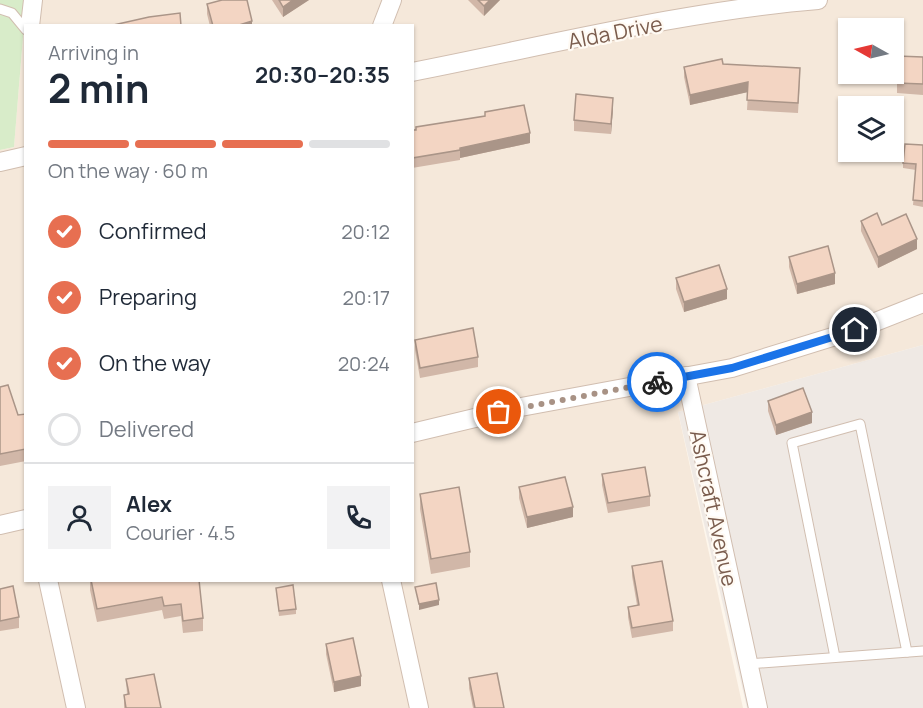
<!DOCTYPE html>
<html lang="en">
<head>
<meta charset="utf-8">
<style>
	body { margin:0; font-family:Manrope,sans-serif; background:#f2f2f3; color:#1f2937; height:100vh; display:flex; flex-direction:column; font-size:22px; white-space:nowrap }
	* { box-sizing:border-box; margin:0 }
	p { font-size:20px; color:#747a83 }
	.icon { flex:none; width:33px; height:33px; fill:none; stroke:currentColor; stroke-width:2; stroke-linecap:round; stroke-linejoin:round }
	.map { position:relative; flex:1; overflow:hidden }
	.side { position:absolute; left:24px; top:24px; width:390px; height:558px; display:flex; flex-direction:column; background:#fff; border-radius:0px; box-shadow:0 2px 4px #0004 }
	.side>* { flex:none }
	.needle { width:39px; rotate:278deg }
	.fabs { position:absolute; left:838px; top:18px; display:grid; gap:12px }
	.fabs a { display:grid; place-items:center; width:66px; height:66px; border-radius:0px; background:#fff; box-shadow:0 2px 4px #0004; font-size:30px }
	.pin { position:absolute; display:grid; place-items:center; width:51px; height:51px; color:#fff; margin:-26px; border:3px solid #fff; border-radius:50%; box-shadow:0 2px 6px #0007 }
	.courier { position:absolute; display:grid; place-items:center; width:60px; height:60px; margin:-30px; border:4px solid #1a73e8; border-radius:50%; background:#fff; color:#222; box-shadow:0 2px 8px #0007 }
	.overview em { font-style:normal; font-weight:700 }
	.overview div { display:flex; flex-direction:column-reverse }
	.overview { display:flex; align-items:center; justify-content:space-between; height:102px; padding:0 24px }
	h1 { font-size:39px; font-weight:700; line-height:45px }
	.bar { display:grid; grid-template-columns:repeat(4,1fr); gap:9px 6px; align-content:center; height:72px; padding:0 24px }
	.bar i { height:8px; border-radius:4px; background:#e0e1e3 }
	.bar .on { background:#e76f51 }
	.bar p { grid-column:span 4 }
	.line { display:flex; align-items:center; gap:15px; padding:0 24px; border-top:2px solid #e0e1e3 }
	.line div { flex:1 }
	.round { display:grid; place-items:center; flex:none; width:63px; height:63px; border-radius:0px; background:#f2f2f3 }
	ol { padding:0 24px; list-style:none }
	li { display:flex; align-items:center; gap:18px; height:66px }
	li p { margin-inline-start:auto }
	li .icon { padding:6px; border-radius:50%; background:#e76f51; color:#fff; stroke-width:4 }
	li:last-child { color:#747a83 }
	li i { width:33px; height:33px; border:3px solid #e0e1e3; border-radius:50% }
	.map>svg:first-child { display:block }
	.residential { fill:#f5e8da; fill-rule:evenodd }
	.industrial { fill:#efe9e4 }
	.green { fill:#d8ecc9 }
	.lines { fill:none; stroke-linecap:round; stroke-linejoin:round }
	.service-casing { stroke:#d1beb0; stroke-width:11 }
	.minor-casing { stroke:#d1beb0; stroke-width:20 }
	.service { stroke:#fff; stroke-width:9 }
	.minor { stroke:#fff; stroke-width:18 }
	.wall { fill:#d1b7a8 }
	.shaded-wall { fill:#aa9588 }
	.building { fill:#f3d5c3; stroke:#aa9588; stroke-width:1.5 }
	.done { stroke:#a89285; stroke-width:6; stroke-dasharray:0 10.8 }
	.route { stroke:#1a73e8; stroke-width:8 }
	.labels { text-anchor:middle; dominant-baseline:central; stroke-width:4.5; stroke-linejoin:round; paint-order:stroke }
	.street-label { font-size:21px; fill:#7a5c4d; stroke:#fffaf3 }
</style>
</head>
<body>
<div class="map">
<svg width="923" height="708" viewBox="0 0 923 708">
	<rect width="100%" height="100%" fill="#fdf6ec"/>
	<path class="residential" d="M 26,0 L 923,0 L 923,345 L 678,412 L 743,708 L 0,708 L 0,150 L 14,147 ZM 26,26 L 412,26 L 412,580 L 26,580 ZM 849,28 L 894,28 L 894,74 L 849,74 ZM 849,106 L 894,106 L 894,152 L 849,152 Z"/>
	<polygon class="industrial" points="923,345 923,708 747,708 678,412"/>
	<polygon class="green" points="0,0 26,0 14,147 0,150"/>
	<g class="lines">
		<g class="service-casing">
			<g id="service">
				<polyline points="0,9 12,13 26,30"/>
				<polyline points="835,657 792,443 860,424 907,652"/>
				<polyline points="748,664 923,651"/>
			</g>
		</g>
		<g class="minor-casing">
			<g id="minor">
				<polyline points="30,26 33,0"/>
				<polyline points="382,26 392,0"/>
				<path d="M 412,72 C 545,46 684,11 818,0"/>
				<polyline points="0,162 26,156"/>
				<polyline points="686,376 758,708"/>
				<polyline points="412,433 521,407 732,368 855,330 923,303"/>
				<polyline points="0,525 26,519"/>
				<polyline points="48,580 76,708"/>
				<polyline points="391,580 419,708"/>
			</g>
		</g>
		<use href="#service" class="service"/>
		<use href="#minor" class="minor"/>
	</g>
	<g class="wall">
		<polygon points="272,0 309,0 283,17"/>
		<polygon points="468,0 500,0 484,16"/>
		<polygon points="207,4 252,26 210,26 207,14"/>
		<polygon points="897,56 923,57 923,95 897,93"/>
		<polygon points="723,64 800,79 798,113 747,110 748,92 690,105 684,77 684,67"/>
		<polygon points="613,108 611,134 574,131 574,120"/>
		<polygon points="485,112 530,143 460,158 460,160 412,168 412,130 485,116"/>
		<polygon points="923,145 923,207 913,205 916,170 903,168 903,163"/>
		<polygon points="861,221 882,225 917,249 878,268 861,231"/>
		<polygon points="789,257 835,284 797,294 789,267"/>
		<polygon points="676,278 727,299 684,312 676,289"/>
		<polygon points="415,340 478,357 478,367 420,378 415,350"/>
		<polygon points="0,387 18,415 26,414 26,461 0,466"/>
		<polygon points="768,401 812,423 776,435 768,411"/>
		<polygon points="602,474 650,496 650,506 608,513 602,485"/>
		<polygon points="519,487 573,517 527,528 519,498"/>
		<polygon points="420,494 470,552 470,567 431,574 420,509"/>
		<polygon points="632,566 673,621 673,631 632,638 628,617 628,607 637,605 632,576"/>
		<polygon points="90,580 199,580 203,618 203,631 183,633 181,616 164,619 162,610 97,622 90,590"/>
		<polygon points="276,588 296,609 296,614 279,616"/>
		<polygon points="0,589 19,617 19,628 0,631"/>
		<polygon points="326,644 361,686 334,692 326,654"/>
		<polygon points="469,678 504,708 473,708 469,688"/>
		<polygon points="126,679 161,708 124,708 124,695 127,694"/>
	</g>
	<g class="shaded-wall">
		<polygon points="293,0 309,0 283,17 283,7"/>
		<polygon points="490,0 500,0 484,16 484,6"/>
		<polygon points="252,21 252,26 236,26"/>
		<polygon points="748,82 748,92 690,105 690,95"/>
		<polygon points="613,98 613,108 611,134 611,124"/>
		<polygon points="530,133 530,143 460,158 460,148"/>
		<polygon points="917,239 917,249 878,268 878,257"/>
		<polygon points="835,273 835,284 797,294 797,284"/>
		<polygon points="727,289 727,299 684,312 684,302"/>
		<polygon points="812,412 812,423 776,435 776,425"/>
		<polygon points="573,507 573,517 527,528 527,517"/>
		<polygon points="439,600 439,605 419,610 419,604"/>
		<polygon points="361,676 361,686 334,692 334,682"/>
	</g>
	<g class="building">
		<polygon points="222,0 247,0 252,21 236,26 213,26 207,4"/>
		<polygon points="279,0 293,0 283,7"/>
		<polygon points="478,0 490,0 484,6"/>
		<polygon points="180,13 181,26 109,26 149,17"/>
		<polygon points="897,56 923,57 923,84 897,83"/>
		<polygon points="722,59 723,64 800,68 798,103 747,100 748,82 690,95 684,67"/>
		<polygon points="576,94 613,98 611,124 574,120"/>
		<polygon points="524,105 530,133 460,148 460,150 412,158 412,130 416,130 416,127 485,116 485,112"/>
		<polygon points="905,144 923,145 923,201 913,200 916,164 903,163"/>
		<polygon points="877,213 882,225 906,214 917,239 878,257 861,221"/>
		<polygon points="828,246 835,273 797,284 789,257"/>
		<polygon points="719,265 727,289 684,302 676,278"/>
		<polygon points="473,328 478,357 420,368 415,340"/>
		<polygon points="8,385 18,415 26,414 26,449 0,454 0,387"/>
		<polygon points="803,388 812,412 776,425 768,401"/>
		<polygon points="645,467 650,496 608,503 602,474"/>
		<polygon points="565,477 573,507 527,517 519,487"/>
		<polygon points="459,487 470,552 431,559 420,494"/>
		<polygon points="662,561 673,621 632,628 628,607 639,605 632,566"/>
		<polygon points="91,580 199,580 203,618 183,621 181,604 164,606 162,597 97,609"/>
		<polygon points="436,583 439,600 419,604 415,587"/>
		<polygon points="293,585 296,609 279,611 276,588"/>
		<polygon points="13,586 19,617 0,621 0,589"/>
		<polygon points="353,638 361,676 334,682 326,644"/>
		<polygon points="497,673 504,708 475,708 469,678"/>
		<polygon points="154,674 161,708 126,708 124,695 129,694 126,679"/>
	</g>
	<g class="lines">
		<polyline class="done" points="499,412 657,382"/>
		<polyline class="route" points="657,382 732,368 855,330"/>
	</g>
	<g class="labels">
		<g class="street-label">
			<text transform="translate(615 32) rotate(-11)">Alda Drive</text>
			<text transform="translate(714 508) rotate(78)">Ashcraft Avenue</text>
		</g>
	</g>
</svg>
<div class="fabs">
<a><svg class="needle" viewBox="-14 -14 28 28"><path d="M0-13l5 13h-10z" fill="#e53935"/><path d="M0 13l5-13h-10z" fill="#747a83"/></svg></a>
<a><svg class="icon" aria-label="layers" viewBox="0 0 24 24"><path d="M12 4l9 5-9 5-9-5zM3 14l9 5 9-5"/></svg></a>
</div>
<div class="pin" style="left:499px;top:412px;background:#ea580c"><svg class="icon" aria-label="bag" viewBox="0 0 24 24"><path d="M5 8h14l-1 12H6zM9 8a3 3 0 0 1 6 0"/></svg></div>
<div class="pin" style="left:855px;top:330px;background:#1f2937"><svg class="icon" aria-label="home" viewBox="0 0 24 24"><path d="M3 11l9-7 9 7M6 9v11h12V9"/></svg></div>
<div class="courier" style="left:657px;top:382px"><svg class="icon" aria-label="bike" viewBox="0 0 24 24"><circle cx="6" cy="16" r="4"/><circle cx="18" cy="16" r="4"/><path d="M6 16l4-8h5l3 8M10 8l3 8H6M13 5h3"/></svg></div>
<section class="side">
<div class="overview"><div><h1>2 min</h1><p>Arriving in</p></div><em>20:30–20:35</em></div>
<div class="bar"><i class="on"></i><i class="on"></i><i class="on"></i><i></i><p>On the way · 60 m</p></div>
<ol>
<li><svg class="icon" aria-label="check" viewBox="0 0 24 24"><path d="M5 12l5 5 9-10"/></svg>Confirmed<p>20:12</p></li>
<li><svg class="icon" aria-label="check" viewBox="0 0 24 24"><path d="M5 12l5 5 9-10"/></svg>Preparing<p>20:17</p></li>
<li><svg class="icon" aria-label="check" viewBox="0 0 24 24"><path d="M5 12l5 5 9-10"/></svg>On the way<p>20:24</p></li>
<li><i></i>Delivered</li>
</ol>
<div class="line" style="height:108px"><a class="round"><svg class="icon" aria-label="person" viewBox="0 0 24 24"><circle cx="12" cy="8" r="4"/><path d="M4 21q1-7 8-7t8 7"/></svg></a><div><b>Alex</b><p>Courier · 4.5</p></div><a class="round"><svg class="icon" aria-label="phone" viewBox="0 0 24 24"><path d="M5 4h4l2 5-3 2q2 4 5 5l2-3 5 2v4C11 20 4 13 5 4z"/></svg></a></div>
</section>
</div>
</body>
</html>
